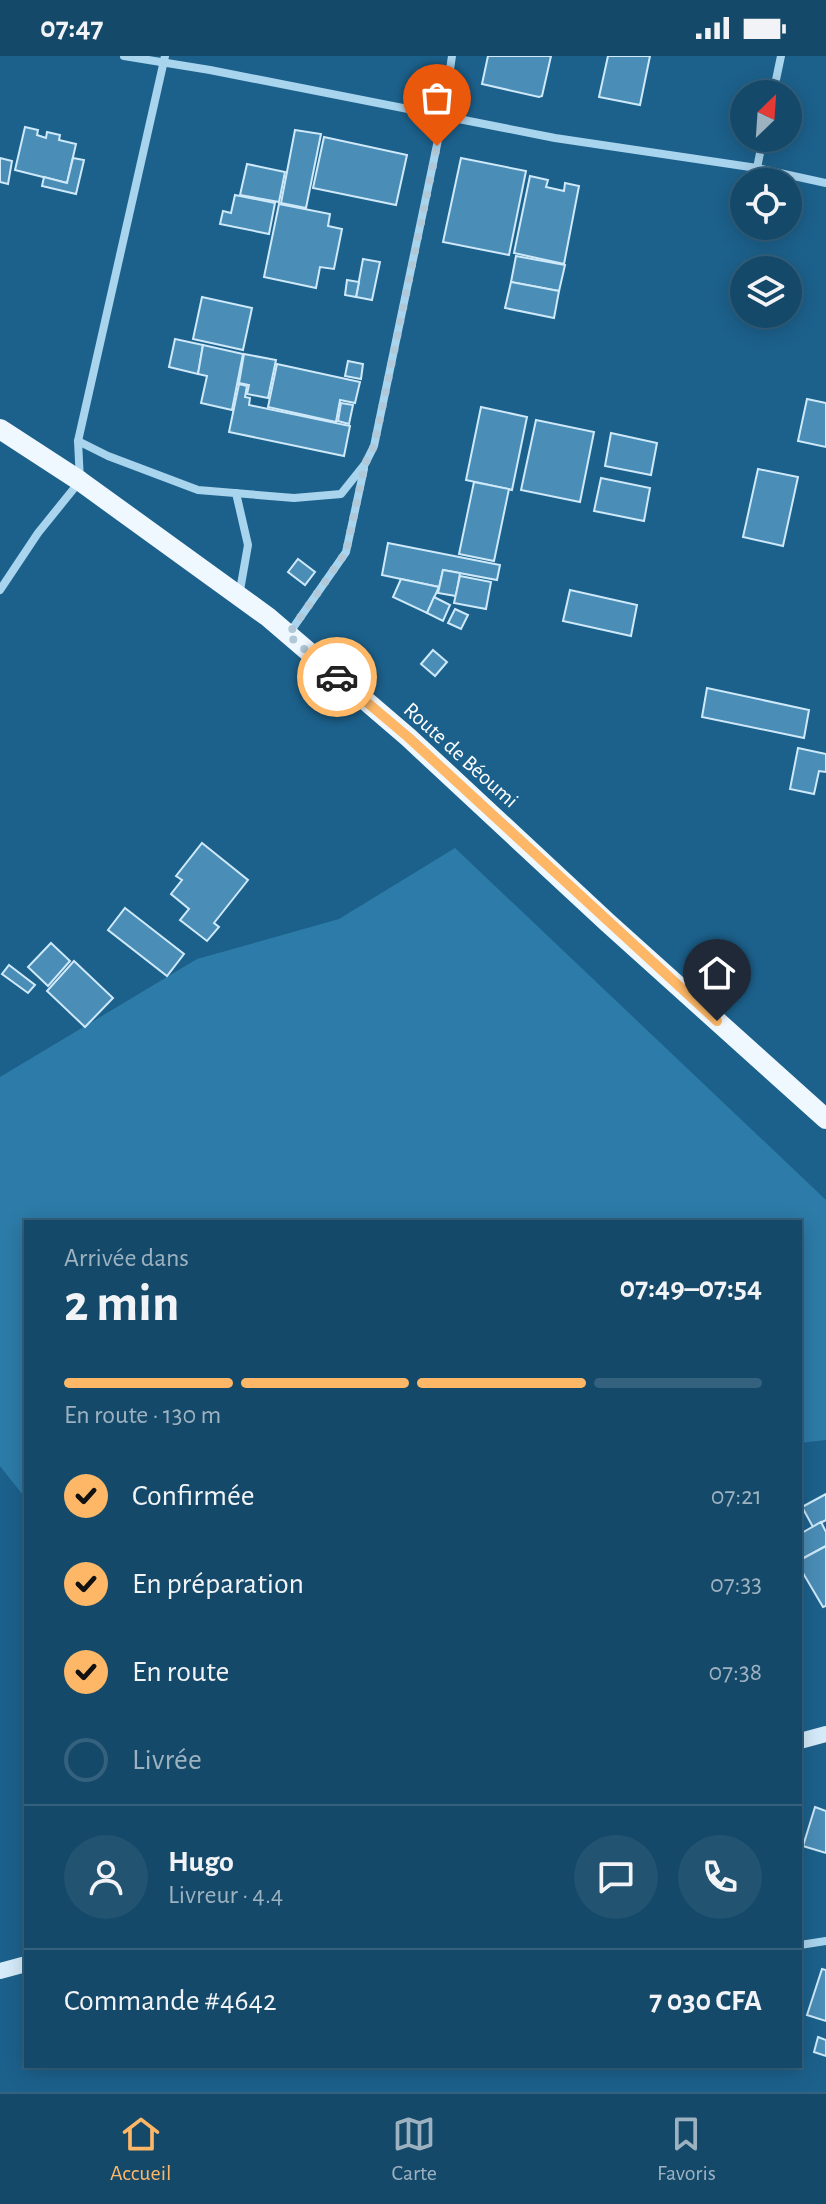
<!DOCTYPE html>
<html lang="fr">
<head>
<meta charset="utf-8">
<style>
	body { margin:0; font-family:"Alegreya Sans",sans-serif; background:#225371; color:#f1f3f6; height:100vh; display:flex; flex-direction:column; font-size:30px; white-space:nowrap }
	* { box-sizing:border-box; margin:0 }
	p { font-size:26px; color:#9db2c0 }
	.icon { flex:none; width:44px; height:44px; fill:none; stroke:currentColor; stroke-width:2; stroke-linecap:round; stroke-linejoin:round }
	.map { position:relative; flex:1; overflow:hidden }
	.panel { position:absolute; left:24px; top:1164px; width:778px; height:848px; display:flex; flex-direction:column; background:#154969; border-radius:0px; box-shadow:0 4px 20px #0003,0 0 0 2px #34617d }
	.panel>* { flex:none }
	.needle { width:52px; rotate:25deg }
	.tools { position:absolute; left:730px; top:24px; display:grid; gap:16px }
	.tools a { display:grid; place-items:center; width:72px; height:72px; border-radius:50%; background:#154969; box-shadow:0 4px 20px #0003,0 0 0 2px #34617d; font-size:40px }
	.pin { position:absolute; display:grid; place-items:center; width:68px; height:68px; color:#fff; margin:-82px -34px; border-radius:50% 50% 50% 0; rotate:-45deg; box-shadow:0 0 8px #0007 }
	.pin .icon { rotate:45deg }
	.courier { position:absolute; display:grid; place-items:center; width:80px; height:80px; margin:-40px; border:6px solid #fdb767; border-radius:50%; background:#fff; color:#222; box-shadow:0 2px 10px #0007 }
	.summary em { font-style:normal; font-weight:600 }
	.summary div { display:flex; flex-direction:column-reverse }
	.summary { display:flex; align-items:center; justify-content:space-between; height:136px; padding:0 40px }
	h1 { font-size:52px; font-weight:600; line-height:60px }
	.bar { display:grid; grid-template-columns:repeat(4,1fr); gap:12px 8px; align-content:center; height:96px; padding:0 40px }
	.bar i { height:10px; border-radius:6px; background:#34617d }
	.bar .active { background:#fdb767 }
	.bar p { grid-column:span 4 }
	.line { display:flex; align-items:center; gap:20px; padding:0 40px; border-top:2px solid #34617d }
	.line div { flex:1 }
	.round { display:grid; place-items:center; flex:none; width:84px; height:84px; border-radius:42px; background:#225371 }
	ol { padding:0 40px; list-style:none }
	li { display:flex; align-items:center; gap:24px; height:88px }
	li p { margin-inline-start:auto }
	li .icon { padding:8px; border-radius:50%; background:#fdb767; color:#111; stroke-width:4 }
	li:last-child { color:#9db2c0 }
	li i { width:44px; height:44px; border:4px solid #34617d; border-radius:50% }
	.status { display:flex; justify-content:space-between; align-items:center; height:56px; padding:0 40px; background:#154969; direction:ltr }
	.status svg { height:22px; fill:currentColor }
	.dock { display:flex; justify-content:space-around; align-items:center; height:112px; border-top:2px solid #34617d; background:#154969; font-size:22px; color:#9db2c0 }
	.dock a { display:grid; justify-items:center; gap:4px }
	.dock .active { color:#fdb767 }
	.map>svg:first-child { display:block }
	.green { fill:#2d7ba8 }
	.building { fill:#4a8db6; stroke:#cee9f9; stroke-width:2 }
	.lines { fill:none; stroke-linecap:round; stroke-linejoin:round }
	.minor { stroke:#a9d4ed; stroke-width:8 }
	.secondary { stroke:#d5ebf9; stroke-width:16 }
	.primary { stroke:#eff8ff; stroke-width:20 }
	.done { stroke:#b0c8d7; stroke-width:8; stroke-dasharray:0 14.4 }
	.route { stroke:#fdb767; stroke-width:10 }
	.labels { text-anchor:middle; dominant-baseline:central; stroke-width:8; stroke-linejoin:round; paint-order:stroke }
	.street-label { font-size:22px; fill:#fff; stroke:#1c618c }
</style>
</head>
<body>
<div class="status"><b>07:47</b><svg viewBox="0 0 49 12"><path d="M0 12V9h3v3zM5 12V6h3v6zM10 12V3h3v9zM15 12V0h3v12zM26 1h20v11H26zM47 4h2v5h-2z"/></svg></div>
<div class="map">
<svg width="826" height="2036" viewBox="0 0 826 2036">
	<rect width="100%" height="100%" fill="#1c618c"/>
	<polygon class="green" points="455,792 826,1144 826,1384 800,1387 800,1166 26,1166 26,1443 0,1410 0,1021 197,903 339,863"/>
	<g class="building">
		<polygon points="488,0 551,0 542,40 539,41 482,28"/>
		<polygon points="608,0 650,0 640,49 599,41"/>
		<polygon points="25,71 38,74 37,79 46,82 47,76 60,79 59,84 76,88 67,127 15,114"/>
		<polygon points="295,74 321,78 306,152 281,147"/>
		<polygon points="324,81 407,99 396,149 313,132"/>
		<polygon points="0,102 12,105 8,128 0,126"/>
		<polygon points="73,102 84,104 76,138 42,130 44,121 67,127"/>
		<polygon points="461,102 526,115 509,199 443,186"/>
		<polygon points="247,108 285,116 279,146 240,139"/>
		<polygon points="530,120 548,124 546,131 564,135 565,127 579,130 564,208 514,197"/>
		<polygon points="235,139 275,147 269,178 220,168 223,155 231,157"/>
		<polygon points="279,148 330,158 328,170 342,173 334,213 320,211 316,232 264,221"/>
		<polygon points="516,200 565,209 559,235 511,226"/>
		<polygon points="363,203 380,206 372,244 356,241"/>
		<polygon points="347,224 359,226 356,241 345,239"/>
		<polygon points="511,226 559,235 554,262 505,252"/>
		<polygon points="202,241 252,252 243,294 193,283"/>
		<polygon points="175,283 203,289 198,318 169,311"/>
		<polygon points="203,289 243,298 232,354 201,347 207,320 198,318"/>
		<polygon points="244,298 276,304 268,342 247,338 249,329 239,327"/>
		<polygon points="348,305 363,308 361,323 345,320"/>
		<polygon points="277,308 360,326 355,347 340,344 336,366 268,351"/>
		<polygon points="239,328 247,330 245,341 250,342 249,349 350,370 344,400 229,376"/>
		<polygon points="807,343 826,347 826,391 798,385"/>
		<polygon points="341,347 353,349 349,368 338,365"/>
		<polygon points="481,351 527,361 512,434 466,424"/>
		<polygon points="536,364 594,376 580,446 521,434"/>
		<polygon points="611,377 657,387 651,419 605,410"/>
		<polygon points="758,413 798,421 783,490 743,481"/>
		<polygon points="601,422 650,432 644,465 594,455"/>
		<polygon points="474,426 509,433 494,505 459,498"/>
		<polygon points="388,487 500,509 497,524 443,514 439,531 382,519"/>
		<polygon points="298,503 315,516 305,529 288,516"/>
		<polygon points="443,514 460,517 456,540 438,537"/>
		<polygon points="460,520 491,526 486,553 454,547"/>
		<polygon points="401,523 439,531 427,557 393,541"/>
		<polygon points="570,534 637,549 631,580 563,565"/>
		<polygon points="434,541 450,549 443,565 427,557"/>
		<polygon points="455,553 468,559 461,573 448,567"/>
		<polygon points="433,594 447,606 435,620 421,608"/>
		<polygon points="707,632 809,654 804,682 702,661"/>
		<polygon points="798,692 826,698 826,716 819,715 814,738 790,733"/>
		<polygon points="202,787 248,824 214,867 219,871 207,885 180,864 189,853 171,838 182,824 176,820"/>
		<polygon points="125,852 184,898 167,920 108,874"/>
		<polygon points="51,887 70,905 48,930 28,911"/>
		<polygon points="74,905 113,942 85,971 47,935"/>
		<polygon points="9,909 35,929 28,937 2,918"/>
		<polygon points="826,1438 826,1464 813,1471 802,1451"/>
		<polygon points="821,1466 826,1476 826,1490 800,1504 800,1478"/>
		<polygon points="826,1490 826,1550 823,1551 800,1512 800,1504"/>
		<polygon points="815,1751 826,1755 826,1797 803,1790"/>
		<polygon points="822,1913 826,1914 826,1965 807,1959"/>
		<polygon points="818,1981 826,1984 826,2000 814,1996"/>
	</g>
	<g class="lines">
		<g class="minor">
			<polyline points="124,0 210,14 555,82 757,112 826,127"/>
			<polyline points="773,38 781,0"/>
			<polyline points="757,112 763,82"/>
			<polyline points="78,385 108,400 198,434 294,442 341,438 365,408 374,390 443,60 452,0"/>
			<polyline points="236,437 248,489 239,540"/>
			<polyline points="0,534 38,477 80,425 78,385 165,0"/>
			<polyline points="288,579 346,496 364,413"/>
			<polyline points="800,1889 826,1885"/>
		</g>
		<g class="secondary">
			<polyline points="800,1685 826,1678"/>
			<polyline points="0,1915 26,1908"/>
		</g>
		<polyline class="primary" points="0,373 80,425 268,561 408,681 608,867 826,1063"/>
	</g>
	<g class="lines">
		<polyline class="done" points="337,621 288,579 346,496 365,408 374,390 387,329 437,90"/>
		<polyline class="route" points="337,621 408,681 717,965"/>
	</g>
	<g class="labels">
		<g class="street-label">
			<text transform="translate(461 699) rotate(42)">Route de Béoumi</text>
		</g>
	</g>
</svg>
<div class="tools">
<a><svg class="needle" viewBox="-14 -14 28 28"><path d="M0-13l5 13h-10z" fill="#e53935"/><path d="M0 13l5-13h-10z" fill="#9db2c0"/></svg></a>
<a><svg class="icon" aria-label="locate" viewBox="0 0 24 24"><circle cx="12" cy="12" r="6"/><path d="M12 2v4M12 18v4M2 12h4M18 12h4"/></svg></a>
<a><svg class="icon" aria-label="layers" viewBox="0 0 24 24"><path d="M12 4l9 5-9 5-9-5zM3 14l9 5 9-5"/></svg></a>
</div>
<div class="pin" style="left:437px;top:90px;background:#ea580c"><svg class="icon" aria-label="bag" viewBox="0 0 24 24"><path d="M5 8h14l-1 12H6zM9 8a3 3 0 0 1 6 0"/></svg></div>
<div class="pin" style="left:717px;top:965px;background:#1f2937"><svg class="icon" aria-label="home" viewBox="0 0 24 24"><path d="M3 11l9-7 9 7M6 9v11h12V9"/></svg></div>
<div class="courier" style="left:337px;top:621px"><svg class="icon" aria-label="car" viewBox="0 0 24 24"><path d="M5 17H2v-5l4-1 3-4h7l3 4 3 1v5h-3M9 17h6M6 11h13"/><circle cx="7" cy="17" r="2"/><circle cx="17" cy="17" r="2"/></svg></div>
<section class="panel">
<div class="summary"><div><h1>2 min</h1><p>Arrivée dans</p></div><em>07:49–07:54</em></div>
<div class="bar"><i class="active"></i><i class="active"></i><i class="active"></i><i></i><p>En route · 130 m</p></div>
<ol>
<li><svg class="icon" aria-label="check" viewBox="0 0 24 24"><path d="M5 12l5 5 9-10"/></svg>Confirmée<p>07:21</p></li>
<li><svg class="icon" aria-label="check" viewBox="0 0 24 24"><path d="M5 12l5 5 9-10"/></svg>En préparation<p>07:33</p></li>
<li><svg class="icon" aria-label="check" viewBox="0 0 24 24"><path d="M5 12l5 5 9-10"/></svg>En route<p>07:38</p></li>
<li><i></i>Livrée</li>
</ol>
<div class="line" style="height:144px"><a class="round"><svg class="icon" aria-label="person" viewBox="0 0 24 24"><circle cx="12" cy="8" r="4"/><path d="M4 21q1-7 8-7t8 7"/></svg></a><div><b>Hugo</b><p>Livreur · 4.4</p></div><a class="round"><svg class="icon" aria-label="chat" viewBox="0 0 24 24"><path d="M4 5h16v11H9l-5 4z"/></svg></a><a class="round"><svg class="icon" aria-label="phone" viewBox="0 0 24 24"><path d="M5 4h4l2 5-3 2q2 4 5 5l2-3 5 2v4C11 20 4 13 5 4z"/></svg></a></div>
<div class="line" style="height:104px"><div>Commande #4642</div><b>7 030 CFA</b></div>
</section>
</div>
<nav class="dock">
<a class="active"><svg class="icon" aria-label="home" viewBox="0 0 24 24"><path d="M3 11l9-7 9 7M6 9v11h12V9"/></svg>Accueil</a>
<a><svg class="icon" aria-label="map" viewBox="0 0 24 24"><path d="M3 6l6-2 6 2 6-2v14l-6 2-6-2-6 2zM9 4v14M15 6v14"/></svg>Carte</a>
<a><svg class="icon" aria-label="saved" viewBox="0 0 24 24"><path d="M7 4h10v16l-5-4-5 4z"/></svg>Favoris</a>
</nav>
</body>
</html>
